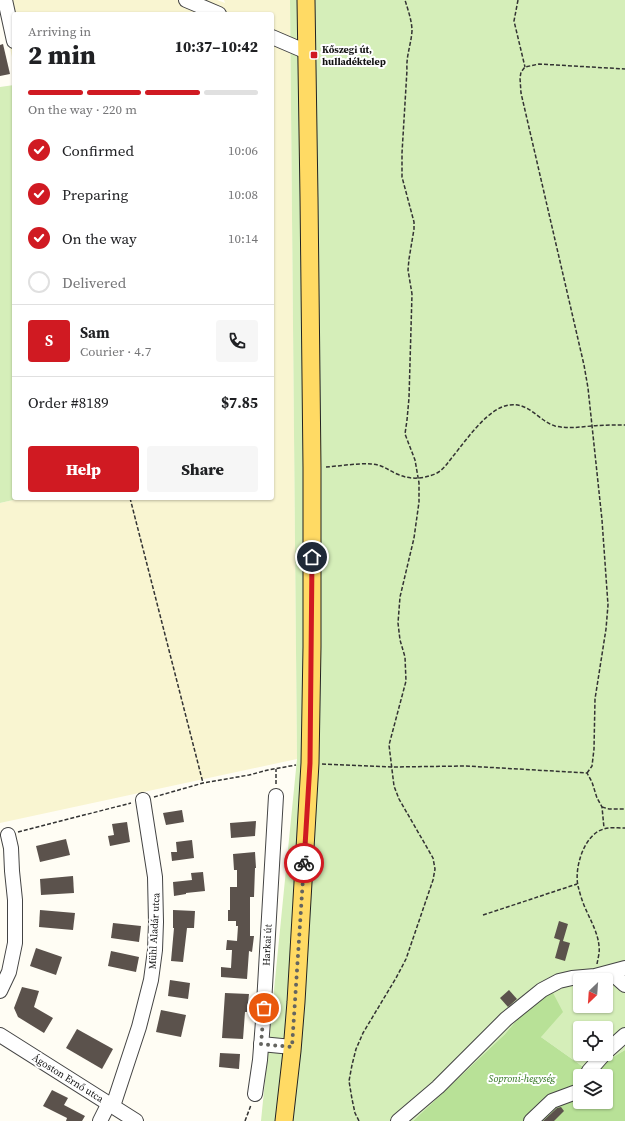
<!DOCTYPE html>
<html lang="en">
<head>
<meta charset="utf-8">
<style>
	body { margin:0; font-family:"Source Serif 4",serif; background:#f6f6f6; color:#202124; height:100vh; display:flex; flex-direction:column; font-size:15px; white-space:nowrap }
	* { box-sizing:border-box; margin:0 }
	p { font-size:13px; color:#757577 }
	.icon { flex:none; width:22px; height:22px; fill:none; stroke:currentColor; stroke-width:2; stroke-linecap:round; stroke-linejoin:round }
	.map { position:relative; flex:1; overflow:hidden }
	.drawer { position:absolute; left:12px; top:12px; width:262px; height:488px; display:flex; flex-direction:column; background:#fff; border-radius:4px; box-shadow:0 1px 3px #0004 }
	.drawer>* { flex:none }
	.needle { width:26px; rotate:205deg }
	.tools { position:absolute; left:573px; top:973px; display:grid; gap:8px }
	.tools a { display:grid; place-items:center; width:40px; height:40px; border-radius:4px; background:#fff; box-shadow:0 1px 3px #0004; font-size:20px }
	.pin { position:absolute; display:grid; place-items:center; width:34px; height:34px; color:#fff; margin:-17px; border:2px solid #fff; border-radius:50%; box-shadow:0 1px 4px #0007 }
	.courier { position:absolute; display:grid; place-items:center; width:40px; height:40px; margin:-20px; border:3px solid #d01a22; border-radius:50%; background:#fff; color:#222; box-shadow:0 1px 5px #0007 }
	.head em { font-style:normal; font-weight:800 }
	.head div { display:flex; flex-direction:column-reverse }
	.head { display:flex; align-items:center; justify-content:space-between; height:68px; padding:0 16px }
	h1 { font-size:26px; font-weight:800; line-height:30px }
	.bar { display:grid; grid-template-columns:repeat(4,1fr); gap:6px 4px; align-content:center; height:48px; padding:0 16px }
	.bar i { height:5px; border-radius:3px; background:#e0e0e0 }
	.bar .active { background:#d01a22 }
	.bar p { grid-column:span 4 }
	.line { display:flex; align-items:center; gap:10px; padding:0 16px; border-top:1px solid #e0e0e0 }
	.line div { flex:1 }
	.round { display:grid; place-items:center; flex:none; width:42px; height:42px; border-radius:4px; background:#f6f6f6 }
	ol { padding:0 16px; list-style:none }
	li { display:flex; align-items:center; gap:12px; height:44px }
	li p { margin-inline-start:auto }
	li .icon { padding:4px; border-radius:50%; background:#d01a22; color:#fff; stroke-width:4 }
	li:last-child { color:#757577 }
	li i { width:22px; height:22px; border:2px solid #e0e0e0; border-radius:50% }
	.action { display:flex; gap:8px; margin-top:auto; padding:8px 16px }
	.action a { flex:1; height:46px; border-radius:4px; background:#d01a22; color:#fff; font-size:16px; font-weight:800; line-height:46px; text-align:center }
	.action a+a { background:#f6f6f6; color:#202124 }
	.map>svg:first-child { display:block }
	.farmland { fill:#f9f5d1 }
	.green { fill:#d5eeb9; fill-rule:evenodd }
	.forest { fill:#b8e197; fill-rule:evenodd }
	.building { fill:#5b524c }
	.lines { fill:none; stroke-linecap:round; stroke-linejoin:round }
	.minor-casing { stroke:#444; stroke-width:16 }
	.major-casing { stroke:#222; stroke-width:19 }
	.path { stroke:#333; stroke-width:1.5; stroke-dasharray:4 2; stroke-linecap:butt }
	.minor { stroke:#fff; stroke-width:14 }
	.major { stroke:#ffda64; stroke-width:17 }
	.done { stroke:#646460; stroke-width:4; stroke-dasharray:0 7.2 }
	.route { stroke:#d01a22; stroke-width:5 }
	.poi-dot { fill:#d01a22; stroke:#fff; stroke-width:1.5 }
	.labels { text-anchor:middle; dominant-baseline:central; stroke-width:4; stroke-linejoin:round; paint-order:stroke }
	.poi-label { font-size:10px; font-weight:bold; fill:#111; stroke:#fff; text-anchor:start }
	.street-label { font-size:10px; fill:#111; stroke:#fff }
	.park-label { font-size:10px; font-style:italic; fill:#2b7019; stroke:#fff }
</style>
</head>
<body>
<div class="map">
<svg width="625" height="1121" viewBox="0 0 625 1121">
	<rect width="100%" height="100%" fill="#fffdf4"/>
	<polygon class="farmland" points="0,0 217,0 225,3 224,0 290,0 297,759 0,823 0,503 22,498 272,498 272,14 14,14 14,66 0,4"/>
	<g class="green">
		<path d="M 290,0 L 625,0 L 625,1050 L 589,1071 L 541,1037 L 520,1016 L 505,1034 L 413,1121 L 261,1121 L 297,759 ZM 580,980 L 606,980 L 606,1006 L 580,1006 ZM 580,1028 L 606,1028 L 606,1054 L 580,1054 Z"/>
		<polygon points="14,85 14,498 22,498 0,503 0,87"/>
	</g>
	<path class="forest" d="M 552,991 L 563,1012 L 541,1037 L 589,1071 L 625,1050 L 625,1121 L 413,1121 L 505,1034 L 520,1016 ZM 580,1076 L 606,1076 L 606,1102 L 580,1102 Z"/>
	<g class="building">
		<polygon points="3,44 10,74 0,76 0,45"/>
		<polygon points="182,810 184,822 166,825 163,813"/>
		<polygon points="256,821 255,836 231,838 230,823"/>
		<polygon points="127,822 130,842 110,846 108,836 114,835 112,824"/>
		<polygon points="66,839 70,855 40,862 36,846"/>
		<polygon points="192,840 194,858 172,861 171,852 177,852 176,842"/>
		<polygon points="255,852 256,868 255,868 254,897 250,897 250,936 254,936 252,952 249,951 247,979 221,977 221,967 231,968 232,950 226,950 227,940 237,941 238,926 236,926 236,921 228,921 228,910 230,910 230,887 237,887 237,870 234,870 233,854"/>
		<polygon points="203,872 205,891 186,893 186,894 174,896 173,882 192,880 191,873"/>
		<polygon points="73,876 74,893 41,895 40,879"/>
		<polygon points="40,910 75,913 73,930 39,927"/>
		<polygon points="173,910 195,911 194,928 187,928 183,962 171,961 174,928 173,928"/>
		<polygon points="559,921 568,924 563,941 570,943 565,961 555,958 560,940 554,938"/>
		<polygon points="113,923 141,926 139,942 111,938"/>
		<polygon points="36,948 62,957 56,975 30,966"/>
		<polygon points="111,951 139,957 136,972 108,966"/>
		<polygon points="170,980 190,983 188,999 168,996"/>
		<polygon points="22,987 39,991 34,1007 53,1018 44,1033 18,1017 14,1008"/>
		<polygon points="509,990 517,999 508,1007 500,998"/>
		<polygon points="225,993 249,994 247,1012 245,1012 243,1039 222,1038"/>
		<polygon points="161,1010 186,1015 181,1037 156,1032"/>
		<polygon points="77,1029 113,1049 102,1069 66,1048"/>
		<polygon points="220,1053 240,1054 239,1069 219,1067"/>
		<polygon points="52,1090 68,1098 64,1105 85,1116 82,1121 66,1121 67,1118 43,1106"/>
		<polygon points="561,1107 564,1111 554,1121 543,1121 557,1108"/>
	</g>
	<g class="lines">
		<g class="minor-casing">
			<g id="minor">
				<polyline points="5,0 14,41"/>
				<polyline points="186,0 219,14"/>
				<polyline points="272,37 307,52"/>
				<polyline points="616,977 625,985"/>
				<polyline points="0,991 9,972 15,943 15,900 12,871 11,848 8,835"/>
				<polyline points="0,1035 136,1121"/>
				<polyline points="261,1044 292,1047"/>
				<polyline points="606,1052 625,1035"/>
				<polyline points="586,1076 589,1071 604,1054"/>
				<polyline points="255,1094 260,1060 263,1021 276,796"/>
				<polyline points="113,1106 139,1027 151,980 155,950 156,922 155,877 143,800"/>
				<polyline points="100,1121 109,1103"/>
				<polyline points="398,1121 438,1087 506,1019 542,990 559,981 572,978 595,976 625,968"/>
				<polyline points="531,1121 552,1101 579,1091 580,1088"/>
			</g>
		</g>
		<g class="major-casing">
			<polyline id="major" points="284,1121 292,1051 296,1002 310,763 312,647 312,467 309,197 306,0"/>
		</g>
		<g class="path">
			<polyline points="518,0 514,21 525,67"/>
			<path d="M 326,467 C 340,466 358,463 371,464 C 381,464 388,470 397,474 C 410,480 422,479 435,474 C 444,470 448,462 454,455 C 467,439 488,408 509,405 C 529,402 539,421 555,426 C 568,429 579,427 592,426 C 603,425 614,425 625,425"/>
			<polyline points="130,498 203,783"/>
			<polyline points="322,764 391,767 466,766 587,773 592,782 597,798 602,807 604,828"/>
			<polyline points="587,773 592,766 594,749 595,699 606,629 608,605 602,520 588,388 584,365 521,93 520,78 521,72 525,67 539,64 625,69"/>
			<polyline points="276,784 276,769"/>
			<polyline points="154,797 203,783 249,775 268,770 296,765"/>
			<polyline points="602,807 609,809 625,809"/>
			<polyline points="18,832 131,803"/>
			<polyline points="483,915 577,884"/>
			<path d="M 597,964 C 598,958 600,952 599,946 C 598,934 592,923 587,912 C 583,904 580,894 578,886 C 574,868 584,834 604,829 C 610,827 618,828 625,828"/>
			<polyline points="245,1121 251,1105"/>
			<path d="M 359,1121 L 355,1113 L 352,1099 L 349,1081 L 352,1065 L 356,1049 L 363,1033 L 396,978 L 406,959 L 433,880 L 435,869 L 433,858 L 399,799 L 394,786 L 389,745 L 406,681 L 405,657 L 400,640 L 398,623 L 400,597 L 414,538 L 419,502 L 419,483 L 415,460 L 405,434 L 407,420 L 409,398 L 412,294 L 408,270 L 409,259 L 414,229 L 414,222 L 402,177 L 402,153 L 407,70 C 406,56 411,45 412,31 C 412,21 408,10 405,0"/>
		</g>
		<use href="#minor" class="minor"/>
		<use href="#major" class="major"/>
	</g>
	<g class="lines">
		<polyline class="done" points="264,1008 261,1044 292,1047 304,863"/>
		<polyline class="route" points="304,863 310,763 312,557"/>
	</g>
	<rect class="poi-dot" x="310" y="51" width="8" height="8" rx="2"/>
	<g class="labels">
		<g class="poi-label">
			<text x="322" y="49">Kőszegi út,<tspan x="322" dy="12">hulladéktelep</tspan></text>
		</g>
		<g class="street-label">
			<text transform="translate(154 931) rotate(-87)">Mühl Aladár utca</text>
			<text transform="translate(267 945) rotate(-87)">Harkai út</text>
			<text transform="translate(68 1078) rotate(32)">Ágoston Ernő utca</text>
		</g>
		<g class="park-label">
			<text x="522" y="1078">Soproni-hegység</text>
		</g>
	</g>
</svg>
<div class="tools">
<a><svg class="needle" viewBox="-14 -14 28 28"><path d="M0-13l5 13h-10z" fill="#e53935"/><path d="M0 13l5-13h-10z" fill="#757577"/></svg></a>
<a><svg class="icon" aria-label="locate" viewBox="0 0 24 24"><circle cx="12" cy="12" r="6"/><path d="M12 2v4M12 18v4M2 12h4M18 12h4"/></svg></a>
<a><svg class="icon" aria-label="layers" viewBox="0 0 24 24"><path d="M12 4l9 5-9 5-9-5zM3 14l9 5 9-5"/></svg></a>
</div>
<div class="pin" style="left:264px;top:1008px;background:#ea580c"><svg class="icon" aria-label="bag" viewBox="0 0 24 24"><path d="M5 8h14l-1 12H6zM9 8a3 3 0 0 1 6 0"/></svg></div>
<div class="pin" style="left:312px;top:557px;background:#1f2937"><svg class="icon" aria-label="home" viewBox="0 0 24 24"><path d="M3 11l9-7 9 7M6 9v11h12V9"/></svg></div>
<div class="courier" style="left:304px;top:863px"><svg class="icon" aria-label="bike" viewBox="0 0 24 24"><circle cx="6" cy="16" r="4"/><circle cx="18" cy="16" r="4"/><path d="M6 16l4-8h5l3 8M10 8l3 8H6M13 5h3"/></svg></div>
<section class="drawer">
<div class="head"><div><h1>2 min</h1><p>Arriving in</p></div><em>10:37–10:42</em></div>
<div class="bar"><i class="active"></i><i class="active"></i><i class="active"></i><i></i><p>On the way · 220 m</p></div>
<ol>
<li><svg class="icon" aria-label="check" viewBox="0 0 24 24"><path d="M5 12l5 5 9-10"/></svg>Confirmed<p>10:06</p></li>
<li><svg class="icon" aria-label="check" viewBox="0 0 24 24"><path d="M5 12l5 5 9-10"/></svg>Preparing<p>10:08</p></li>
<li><svg class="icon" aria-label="check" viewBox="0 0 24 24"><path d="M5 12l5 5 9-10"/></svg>On the way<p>10:14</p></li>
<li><i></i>Delivered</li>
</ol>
<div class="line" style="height:72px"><b class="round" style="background:#d01a22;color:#fff">S</b><div><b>Sam</b><p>Courier · 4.7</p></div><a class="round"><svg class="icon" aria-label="phone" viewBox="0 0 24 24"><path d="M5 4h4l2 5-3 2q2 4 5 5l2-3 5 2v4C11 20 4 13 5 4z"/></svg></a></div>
<div class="line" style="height:52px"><div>Order #8189</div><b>$7.85</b></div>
<div class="action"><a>Help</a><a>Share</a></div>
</section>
</div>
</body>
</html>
